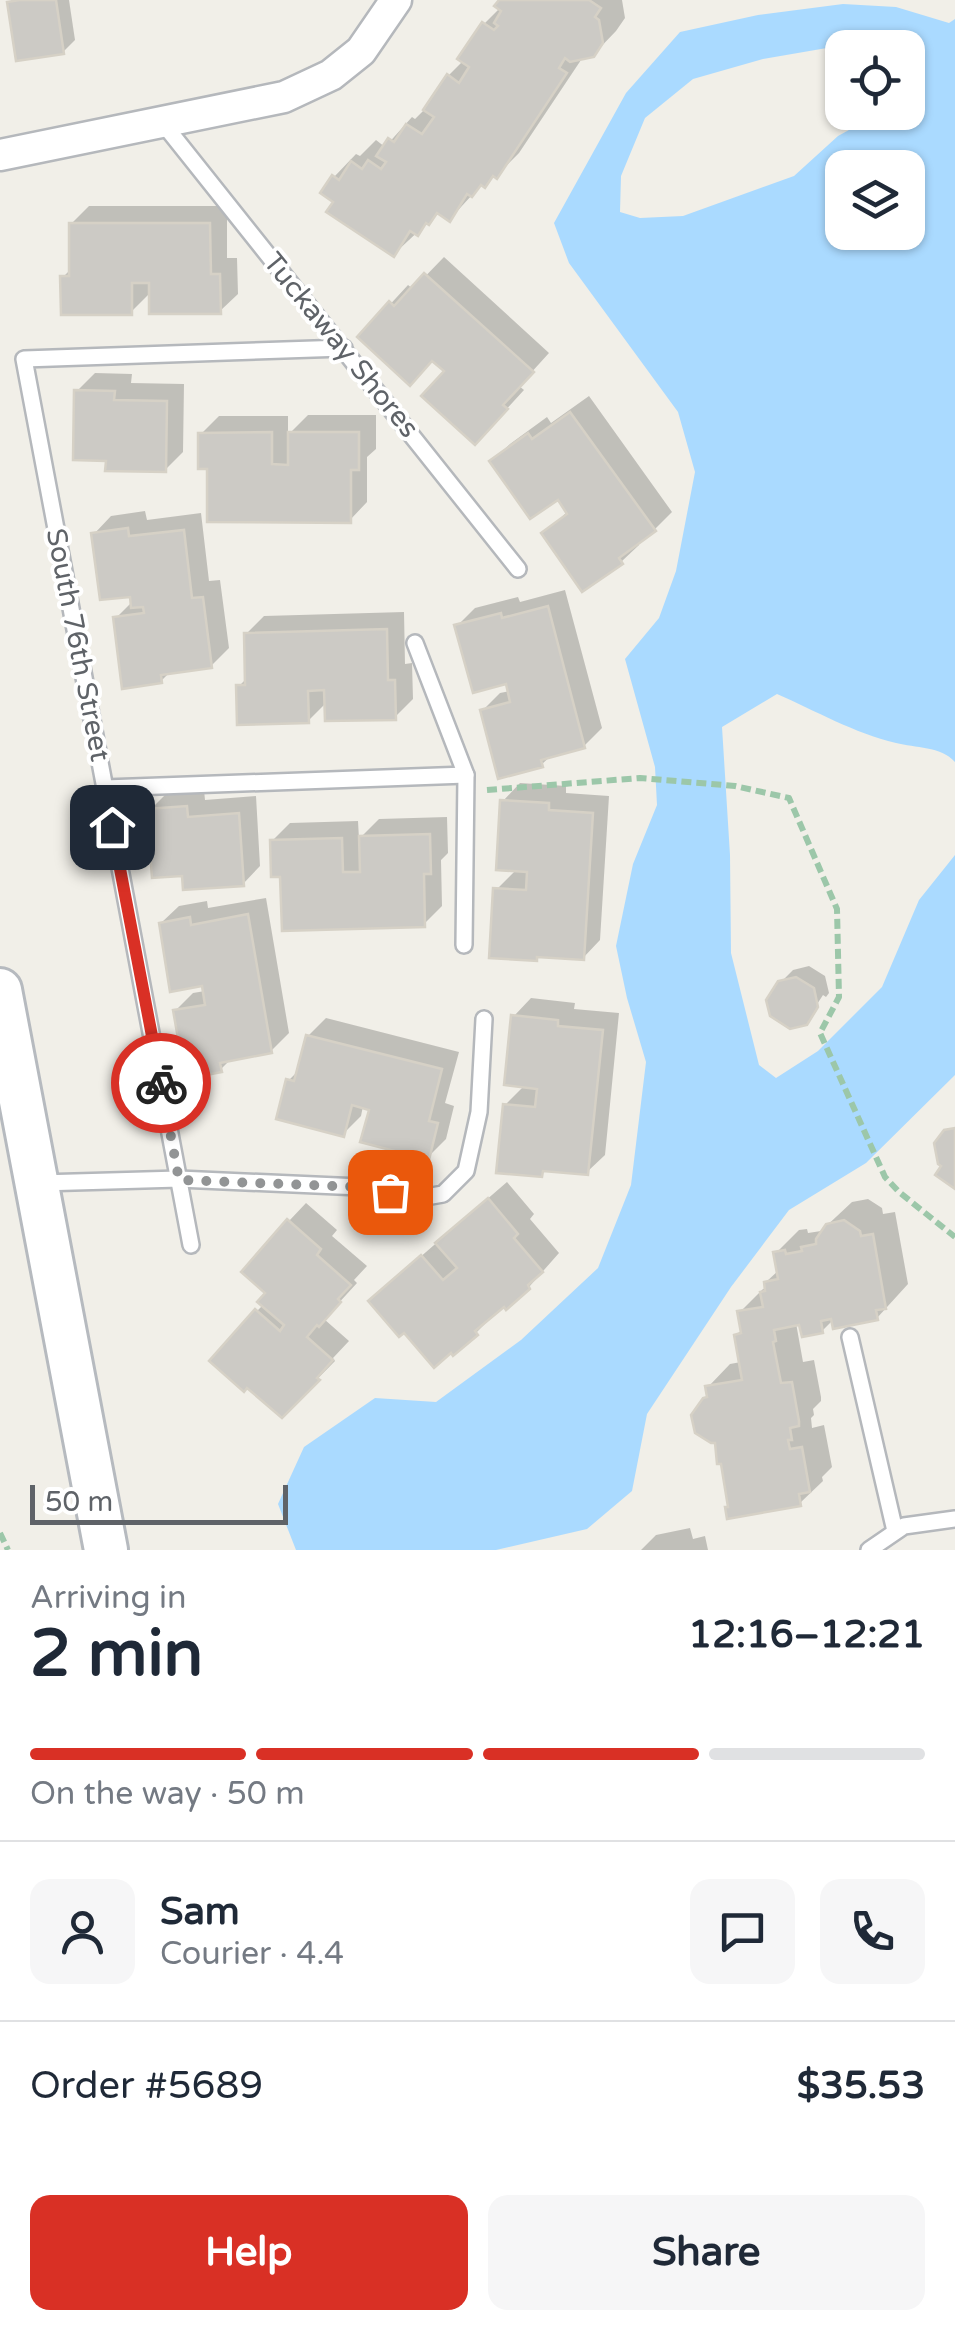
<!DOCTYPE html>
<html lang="en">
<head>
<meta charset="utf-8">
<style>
	body { margin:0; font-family:"Varela Round",sans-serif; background:#f6f6f7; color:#1f2937; height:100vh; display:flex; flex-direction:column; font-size:38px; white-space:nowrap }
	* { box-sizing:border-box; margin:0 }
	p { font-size:32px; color:#747a83 }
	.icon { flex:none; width:55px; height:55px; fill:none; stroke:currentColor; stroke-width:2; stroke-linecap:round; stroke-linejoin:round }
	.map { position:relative; height:1550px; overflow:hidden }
	.sheet { display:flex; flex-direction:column; background:#fff; flex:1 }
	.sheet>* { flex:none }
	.tools { position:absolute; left:825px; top:30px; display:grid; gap:20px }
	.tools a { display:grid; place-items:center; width:100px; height:100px; border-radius:20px; background:#fff; box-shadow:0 2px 8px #0004; font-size:50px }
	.scale { position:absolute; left:30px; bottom:25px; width:258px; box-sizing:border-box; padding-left:10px; border:5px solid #5f6368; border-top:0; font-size:28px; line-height:35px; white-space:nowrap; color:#5f6368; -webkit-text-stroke:8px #fff; paint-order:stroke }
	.pin { position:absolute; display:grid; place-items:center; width:85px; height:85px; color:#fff; margin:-42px; border-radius:20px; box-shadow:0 5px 15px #0006 }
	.courier { position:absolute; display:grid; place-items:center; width:100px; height:100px; margin:-50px; border:8px solid #d93025; border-radius:50%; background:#fff; color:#222; box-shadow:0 2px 12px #0007 }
	.overview em { font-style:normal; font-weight:700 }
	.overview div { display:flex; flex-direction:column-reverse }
	.overview { display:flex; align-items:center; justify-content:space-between; height:170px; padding:0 30px }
	h1 { font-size:65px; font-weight:700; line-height:75px }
	.bar { display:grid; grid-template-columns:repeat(4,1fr); gap:15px 10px; align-content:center; height:120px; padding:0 30px }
	.bar i { height:12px; border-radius:8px; background:#e0e1e3 }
	.bar .active { background:#d93025 }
	.bar p { grid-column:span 4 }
	.line { display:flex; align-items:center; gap:25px; padding:0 30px; border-top:2px solid #e0e1e3 }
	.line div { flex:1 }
	.round { display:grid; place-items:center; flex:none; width:105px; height:105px; border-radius:20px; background:#f6f6f7 }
	.button { display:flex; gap:20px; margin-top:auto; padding:20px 30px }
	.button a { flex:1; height:115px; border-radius:20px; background:#d93025; color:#fff; font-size:40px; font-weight:700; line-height:115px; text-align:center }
	.button a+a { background:#f6f6f7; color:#1f2937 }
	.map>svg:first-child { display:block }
	.water { fill:#aadaff; fill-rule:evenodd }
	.shadow { fill:#0003 }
	.building { fill:#cccac5; stroke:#d6d1c6; stroke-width:2.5 }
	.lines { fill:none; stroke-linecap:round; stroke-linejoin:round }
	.service-casing { stroke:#b5b8bc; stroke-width:20 }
	.minor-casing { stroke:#b5b8bc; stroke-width:35 }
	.secondary-casing { stroke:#b6babf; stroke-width:48 }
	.path { stroke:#9cc7a9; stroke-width:6; stroke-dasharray:10 5; stroke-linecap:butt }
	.service { stroke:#fff; stroke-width:15 }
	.minor { stroke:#fff; stroke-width:30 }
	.secondary { stroke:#fff; stroke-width:42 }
	.done { stroke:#929495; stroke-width:10; stroke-dasharray:0 18 }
	.route { stroke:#d93025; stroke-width:12 }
	.labels { text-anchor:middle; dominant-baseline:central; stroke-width:8; stroke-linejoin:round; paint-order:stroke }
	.street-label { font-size:28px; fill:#5f6368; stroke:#fff }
</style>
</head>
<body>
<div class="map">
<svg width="955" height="1550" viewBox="0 0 955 1550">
	<rect width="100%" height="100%" fill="#f1efe8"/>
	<path class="water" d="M 843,4 L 896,7 L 949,23 L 955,19 L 955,762 C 941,746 915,748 896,743 C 854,733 816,711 777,694 L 722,727 L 730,855 L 731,953 L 759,1065 L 776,1078 L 818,1051 L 882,987 L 919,900 L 955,855 L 955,1075 L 866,1163 L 789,1210 L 731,1287 L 647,1414 L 632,1491 L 587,1529 L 496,1550 L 296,1550 L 278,1504 L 304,1447 L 375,1398 L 436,1402 L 521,1340 L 598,1268 L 631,1185 L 646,1062 L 627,998 L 616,946 L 633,864 L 657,805 L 655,767 L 625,659 L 659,618 L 676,571 L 695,472 L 678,412 L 569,263 L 554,223 L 626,93 L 680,32 L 758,15 ZM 850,44 L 857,47 L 908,48 L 908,112 L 880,113 L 838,136 L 794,176 L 683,216 L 640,218 L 620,212 L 621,176 L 645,118 L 693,79 L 763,59 ZM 842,168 L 908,168 L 908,232 L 842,232 Z"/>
	<g class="shadow">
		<polygon points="12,0 69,0 75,40 63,52 9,3"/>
		<polygon points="502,0 622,0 625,18 616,31 593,55 583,57 519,153 497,175 495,174 483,183 450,219 439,212 394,254 336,202 334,177 356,154 360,156 376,140 385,147 412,117 415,119 430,104 448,76 464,60 484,24 500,8"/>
		<polygon points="89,206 227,206 227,258 237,258 238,294 220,311 151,292 131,312 63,277 72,268 71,224"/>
		<polygon points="444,257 549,353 519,386 524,390 493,424 448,371 433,358 360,337 408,285 413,289"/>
		<polygon points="95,373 132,374 131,383 184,384 183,452 165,470 108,459 77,391"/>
		<polygon points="589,396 672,512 654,530 637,542 639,545 621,562 544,534 568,511 558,497 492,461 510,444 547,417 551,423"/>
		<polygon points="308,415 376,415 376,449 367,457 367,502 350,520 210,467 201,434 219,416 288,416 288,435"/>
		<polygon points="145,511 147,520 201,513 209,581 220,580 229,648 211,666 171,671 161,681 116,618 133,601 94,534 111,516"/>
		<polygon points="565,590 602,728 584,746 552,755 542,764 482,711 500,693 510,691 507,681 457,626 475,608 518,597 520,602"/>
		<polygon points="404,612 405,664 412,663 413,699 395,717 327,702 308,721 239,686 248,677 246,634 264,616"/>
		<polygon points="520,783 566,786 566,793 609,796 600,940 583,958 540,955 536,959 496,890 517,869 503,801"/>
		<polygon points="204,790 205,800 256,796 260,866 243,884 184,873 150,810 168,792"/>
		<polygon points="447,817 448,853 441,860 442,906 424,924 283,875 272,841 290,823 358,821 359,839 379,819"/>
		<polygon points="266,898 289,1033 271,1051 232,1058 220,1070 175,1011 193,993 205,991 204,983 161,923 179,906 207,901 208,908"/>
		<polygon points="809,966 825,976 829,993 826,997 823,995 810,1015 780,983 793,970"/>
		<polygon points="531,998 575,1003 574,1009 619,1013 605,1155 587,1172 547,1168 541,1174 505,1105 525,1085 514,1016"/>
		<polygon points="326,1018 459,1052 445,1103 454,1106 446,1139 428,1157 372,1108 363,1106 361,1116 343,1134 289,1080 300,1069 308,1036"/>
		<polygon points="507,1182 534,1214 530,1219 559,1253 529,1287 504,1304 476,1333 389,1284"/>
		<polygon points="868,1199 882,1208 883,1214 895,1212 908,1284 877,1318 834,1319 822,1331 801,1322 796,1323 803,1362 814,1360 821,1397 821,1401 813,1409 814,1415 811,1418 812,1428 824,1425 832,1467 822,1477 823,1481 800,1503 731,1505 708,1387 730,1364 741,1362 736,1335 743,1329 740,1312 763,1289 768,1288 766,1282 779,1270 776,1253 799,1230 807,1229 808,1233 821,1231 852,1202"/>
		<polygon points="306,1203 337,1230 332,1236 367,1266 354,1280 357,1283 324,1319 349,1341 333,1358 335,1361 282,1415 257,1311 264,1304 268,1292 289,1221"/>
		<polygon points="690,1528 693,1539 705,1536 708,1550 641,1550 656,1535"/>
	</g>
	<g class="building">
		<polygon points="20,0 56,0 64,54 16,61 7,2"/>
		<polygon points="499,0 589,0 601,8 595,17 599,20 603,43 594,57 570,62 565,58 559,68 567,73 497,179 493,176 485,188 481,185 472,197 467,194 450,222 437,213 429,225 426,223 418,236 410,231 394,257 326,212 333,202 320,193 332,175 339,180 351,161 362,169 368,160 381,169 386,162 376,156 388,138 394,142 406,124 422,134 434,117 423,110 447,74 459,83 469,67 457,59 482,22 494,30 498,26 494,23 501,11 494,6"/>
		<polygon points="69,223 210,223 211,274 220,274 221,314 149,314 149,283 132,283 132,315 61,315 60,276 69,276"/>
		<polygon points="424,273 534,372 503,405 508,409 475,445 421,396 444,371 432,361 410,386 357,337 389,301 394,306"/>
		<polygon points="74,390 115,391 114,400 167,401 166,472 105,471 106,461 73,460"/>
		<polygon points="570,412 656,531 619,558 623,564 582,592 541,533 567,514 558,500 530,519 489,461 528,433 532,439"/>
		<polygon points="272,432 272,464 288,465 288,432 359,432 359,470 351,470 351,523 207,522 207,469 198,469 198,433"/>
		<polygon points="128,528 129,536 184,530 192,598 203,597 212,668 161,675 162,683 122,689 113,617 144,613 143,607 131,608 130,597 100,600 91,533"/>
		<polygon points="548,606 585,748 541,760 543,767 498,779 480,710 510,702 506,684 473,693 454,625 501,613 502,618"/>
		<polygon points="387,629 388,680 395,680 396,720 325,721 324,690 308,691 309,723 237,725 236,685 245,685 244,633"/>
		<polygon points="500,800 549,803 549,810 593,813 584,960 537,957 537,961 489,958 493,888 526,890 527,872 496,870"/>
		<polygon points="187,806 188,817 239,813 244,886 183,890 182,876 152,878 147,809"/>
		<polygon points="430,834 431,874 424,874 425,927 282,931 280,877 271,877 270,840 342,838 343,872 360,872 359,836"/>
		<polygon points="248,914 272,1053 220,1063 222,1072 185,1079 173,1010 205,1005 202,986 170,992 159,923 190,917 191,925"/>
		<polygon points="796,977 814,988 818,1007 807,1025 790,1029 770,1016 766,1000 778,981"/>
		<polygon points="511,1015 558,1020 558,1026 603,1030 588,1175 543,1171 542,1177 496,1173 503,1104 535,1107 537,1089 504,1085"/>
		<polygon points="306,1035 442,1069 429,1121 438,1123 429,1160 360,1142 369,1110 352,1105 344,1137 276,1119 286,1079 294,1081"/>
		<polygon points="955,1128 955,1189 935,1175 941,1166 938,1164 934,1143 944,1130"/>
		<polygon points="488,1198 518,1234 514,1238 543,1272 528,1285 530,1289 506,1310 504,1307 475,1331 478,1335 453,1356 451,1353 434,1368 404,1333 399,1337 368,1301 421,1255 443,1280 457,1268 435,1243"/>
		<polygon points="287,1219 321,1249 317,1255 351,1285 338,1299 341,1302 319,1327 317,1325 307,1337 333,1360 317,1378 320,1380 282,1418 247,1388 244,1392 209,1361 255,1309 280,1331 284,1325 257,1302 265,1293 241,1272"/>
		<polygon points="844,1220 860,1231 861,1236 873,1234 886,1309 876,1310 878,1320 833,1329 831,1319 821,1321 823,1333 802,1337 799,1325 774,1330 776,1341 773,1342 781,1383 792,1382 799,1421 799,1426 790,1428 792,1440 788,1440 790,1449 802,1447 810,1492 799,1494 801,1506 727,1519 725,1507 728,1507 721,1464 717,1464 715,1443 711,1443 695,1433 691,1415 703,1398 707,1397 705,1386 742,1380 734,1335 741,1333 737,1311 763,1307 760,1292 765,1291 764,1282 778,1279 773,1252 785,1250 786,1254 802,1251 801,1247 816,1244 816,1239 826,1224"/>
	</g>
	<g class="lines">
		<g class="service-casing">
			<g id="service">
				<polyline points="162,122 518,569"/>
				<polyline points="415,643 466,775 464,945"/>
				<polyline points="105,788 466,775"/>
				<polyline points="40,1183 179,1179 360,1187 420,1198 443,1194 466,1171 479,1112 484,1019"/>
				<polyline points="191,1245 24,359 344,348"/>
				<polyline points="850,1337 895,1531"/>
				<polyline points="869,1550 904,1526 955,1519"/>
			</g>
		</g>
		<g class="minor-casing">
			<polyline id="minor" points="0,155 284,97 331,75 361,51 396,0"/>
		</g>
		<g class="secondary-casing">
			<polyline id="secondary" points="0,990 106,1550"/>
		</g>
		<g class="path">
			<polyline points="487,790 640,778 735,786 789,798 837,909 839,997 820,1033 885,1177 899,1192 955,1237"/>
			<polyline points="0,1533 8,1550"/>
		</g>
		<use href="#service" class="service"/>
		<use href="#minor" class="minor"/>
		<use href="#secondary" class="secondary"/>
	</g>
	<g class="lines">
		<polyline class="done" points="161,1083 179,1180 360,1187 390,1192"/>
		<polyline class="route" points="112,827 161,1083"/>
	</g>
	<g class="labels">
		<g class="street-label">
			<text transform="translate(341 345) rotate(51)">Tuckaway Shores</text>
			<text transform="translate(78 645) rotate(79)">South 76th Street</text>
		</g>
	</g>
</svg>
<div class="tools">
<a><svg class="icon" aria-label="locate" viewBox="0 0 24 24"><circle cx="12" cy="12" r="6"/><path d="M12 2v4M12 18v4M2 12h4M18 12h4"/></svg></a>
<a><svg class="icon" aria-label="layers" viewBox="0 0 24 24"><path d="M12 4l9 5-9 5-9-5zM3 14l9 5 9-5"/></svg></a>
</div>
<div class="scale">50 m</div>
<div class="pin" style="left:390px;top:1192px;background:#ea580c"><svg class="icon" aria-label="bag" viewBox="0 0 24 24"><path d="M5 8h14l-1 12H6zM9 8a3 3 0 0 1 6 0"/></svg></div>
<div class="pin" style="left:112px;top:827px;background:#1f2937"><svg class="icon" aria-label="home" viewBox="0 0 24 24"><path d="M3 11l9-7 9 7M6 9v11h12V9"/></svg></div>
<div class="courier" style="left:161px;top:1083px"><svg class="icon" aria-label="bike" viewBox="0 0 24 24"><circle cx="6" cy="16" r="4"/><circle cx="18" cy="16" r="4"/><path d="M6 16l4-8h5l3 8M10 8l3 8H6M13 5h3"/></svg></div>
</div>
<section class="sheet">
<div class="overview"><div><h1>2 min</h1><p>Arriving in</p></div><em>12:16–12:21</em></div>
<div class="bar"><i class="active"></i><i class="active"></i><i class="active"></i><i></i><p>On the way · 50 m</p></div>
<div class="line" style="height:180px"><a class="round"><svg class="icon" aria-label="person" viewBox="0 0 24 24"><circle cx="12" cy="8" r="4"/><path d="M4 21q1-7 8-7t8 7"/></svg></a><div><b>Sam</b><p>Courier · 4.4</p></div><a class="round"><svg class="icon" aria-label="chat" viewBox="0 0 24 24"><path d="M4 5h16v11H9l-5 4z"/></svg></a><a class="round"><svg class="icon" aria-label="phone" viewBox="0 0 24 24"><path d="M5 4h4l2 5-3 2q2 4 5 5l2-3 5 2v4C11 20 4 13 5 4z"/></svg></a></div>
<div class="line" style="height:130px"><div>Order #5689</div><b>$35.53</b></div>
<div class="button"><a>Help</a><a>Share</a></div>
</section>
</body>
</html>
